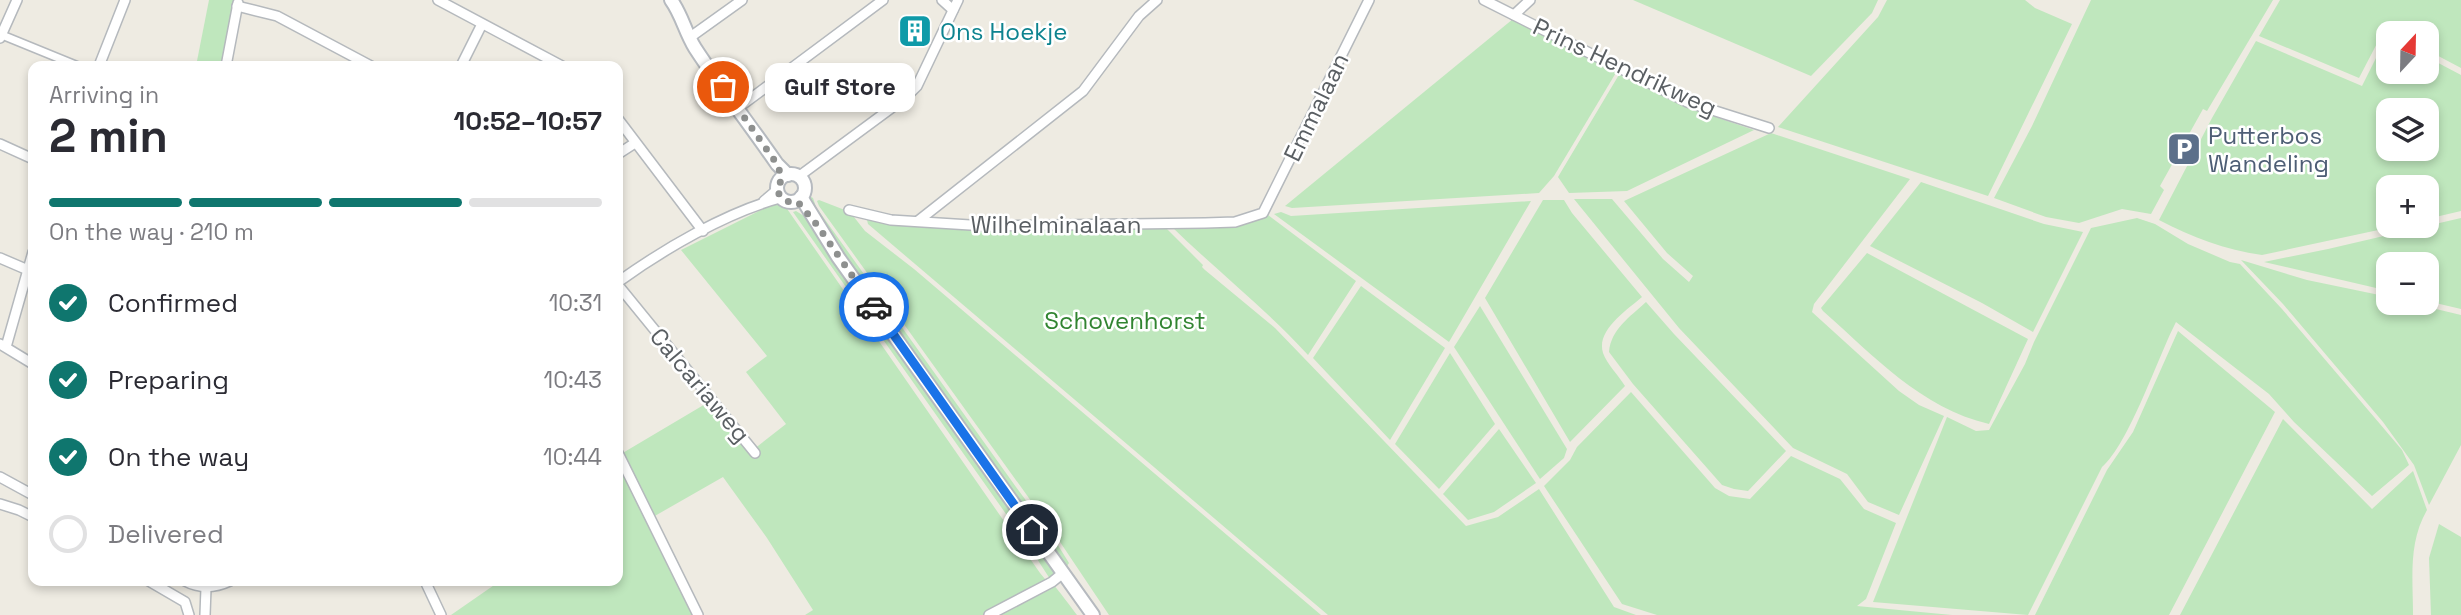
<!DOCTYPE html>
<html lang="en">
<head>
<meta charset="utf-8">
<style>
	body { margin:0; font-family:"Space Grotesk",sans-serif; background:#f2f2f3; color:#2b2b33; height:100vh; display:flex; flex-direction:column; font-size:26px; white-space:nowrap }
	* { box-sizing:border-box; margin:0 }
	p { font-size:23px; color:#7c7c81 }
	.icon { flex:none; width:38px; height:38px; fill:none; stroke:currentColor; stroke-width:2; stroke-linecap:round; stroke-linejoin:round }
	.map { position:relative; flex:1; overflow:hidden }
	.details { position:absolute; left:28px; top:61px; width:595px; height:525px; display:flex; flex-direction:column; background:#fff; border-radius:14px; box-shadow:0 4px 10px #0003 }
	.details>* { flex:none }
	.needle { width:46px; rotate:22deg }
	.fabs { position:absolute; left:2376px; top:21px; display:grid; gap:14px }
	.fabs a { display:grid; place-items:center; width:63px; height:63px; border-radius:14px; background:#fff; box-shadow:0 4px 10px #0003; font-size:35px }
	.pin { position:absolute; display:grid; place-items:center; width:60px; height:60px; color:#fff; margin:-30px; border:4px solid #fff; border-radius:50%; box-shadow:0 2px 7px #0007 }
	.courier { position:absolute; display:grid; place-items:center; width:70px; height:70px; margin:-35px; border:5px solid #1a73e8; border-radius:50%; background:#fff; color:#222; box-shadow:0 2px 9px #0007 }
	.bubble { position:absolute; height:49px; border-radius:14px; background:#fff; box-shadow:0 4px 10px #0003; font-size:23px; font-weight:700; line-height:49px; text-align:center }
	.head em { font-style:normal; font-weight:700 }
	.head div { display:flex; flex-direction:column-reverse }
	.head { display:flex; align-items:center; justify-content:space-between; height:119px; padding:0 21px }
	h1 { font-size:46px; font-weight:700; line-height:52px }
	.bar { display:grid; grid-template-columns:repeat(4,1fr); gap:10px 7px; align-content:center; height:84px; padding:0 21px }
	.bar i { height:9px; border-radius:5px; background:#e1e1e2 }
	.bar .selected { background:#0f766e }
	.bar p { grid-column:span 4 }
	ol { padding:0 21px; list-style:none }
	li { display:flex; align-items:center; gap:21px; height:77px }
	li p { margin-inline-start:auto }
	li .icon { padding:7px; border-radius:50%; background:#0f766e; color:#fff; stroke-width:4 }
	li:last-child { color:#7c7c81 }
	li i { width:38px; height:38px; border:4px solid #e1e1e2; border-radius:50% }
	.map>svg:first-child { display:block }
	.green { fill:#bfe7bd; fill-rule:evenodd }
	.lines { fill:none; stroke-linecap:round; stroke-linejoin:round }
	.pedestrian-casing { stroke:#b5b9bd; stroke-width:10 }
	.minor-casing { stroke:#b5b9bd; stroke-width:12 }
	.secondary-casing { stroke:#b6babf; stroke-width:16 }
	.pedestrian { stroke:#fff; stroke-width:7 }
	.minor { stroke:#fff; stroke-width:9 }
	.secondary { stroke:#fff; stroke-width:12 }
	.done { stroke:#8e908f; stroke-width:7; stroke-dasharray:0 12.6 }
	.route { stroke:#1a73e8; stroke-width:9 }
	.labels { text-anchor:middle; dominant-baseline:central; stroke-width:5; stroke-linejoin:round; paint-order:stroke }
	.culture-label { font-size:24px; fill:#0d838f; stroke:#fff; text-anchor:start }
	.street-label { font-size:24px; fill:#5a5f63; stroke:#fff }
	.service-label { font-size:24px; fill:#4e5e75; stroke:#fff; text-anchor:start }
	.park-label { font-size:24px; fill:#318431; stroke:#fff }
</style>
</head>
<body>
<div class="map">
<svg width="2461" height="615" viewBox="0 0 2461 615">
	<rect width="100%" height="100%" fill="#eeebe2"/>
	<g class="green">
		<polygon points="209,0 235,0 222,66 196,66"/>
		<polygon points="1633,0 1878,0 1872,13 1811,76"/>
		<polygon points="1887,0 2025,0 2035,8 2072,24 1988,196 1778,127 1878,17"/>
		<polygon points="2091,0 2273,0 2207,111 2203,109 2160,186 2164,190 2151,214 2122,209 2079,223 2046,217 1994,198 2032,126"/>
		<polygon points="2280,0 2461,0 2461,68 2427,50 2427,33 2395,33 2385,28 2359,78 2259,36"/>
		<polygon points="1513,19 1617,71 1554,176 1539,193 1292,208 1285,206"/>
		<path d="M 2387,36 L 2389,72 L 2427,72 L 2427,57 L 2461,75 L 2461,211 L 2427,219 L 2427,187 L 2389,187 L 2389,226 L 2397,226 L 2262,255 C 2225,250 2192,237 2159,220 L 2212,118 L 2256,41 L 2362,86 ZM 2389,110 L 2427,110 L 2427,149 L 2389,149 Z"/>
		<polygon points="1620,73 1686,107 1754,130 1627,191 1569,193 1558,177"/>
		<polygon points="1771,133 1910,179 1814,304 1812,312 1899,391 1919,405 1944,416 1899,515 1868,502 1847,474 1793,448 1679,328 1574,199 1612,199 1663,259 1689,282 1693,276 1667,253 1624,201"/>
		<polygon points="1921,182 2044,224 2083,232 2033,332 1982,303 1870,246"/>
		<polygon points="806,194 813,198 816,207 1016,487 1051,534 1069,563 1065,569 836,245"/>
		<polygon points="819,200 850,212 865,231 914,269 1321,615 1109,615 1054,533 819,206 817,201"/>
		<path d="M 1543,200 L 1564,200 L 1572,213 L 1642,297 C 1627,310 1596,330 1603,353 C 1607,364 1619,376 1625,386 L 1570,442 L 1485,298 Z"/>
		<polygon points="1531,201 1449,342 1274,214 1281,212 1291,216"/>
		<path d="M 775,203 L 783,203 L 1040,573 L 1050,585 L 1053,584 C 1059,591 1071,607 1077,615 L 805,615 L 813,610 L 767,538 L 723,477 L 653,517 L 621,454 L 707,403 L 749,453 L 786,424 L 746,372 L 767,356 L 681,250 Z"/>
		<polygon points="796,211 804,216 1057,571 1055,576 1050,579 1030,548 793,212"/>
		<path d="M 1268,215 L 1356,281 L 1308,355 C 1266,309 1216,270 1171,226 L 1235,225 Z"/>
		<polygon points="871,218 891,222 1164,226 1203,265 1202,267 1205,270 1275,328 1466,526 1498,517 1539,489 1614,607 1636,615 1328,615 868,224 867,220"/>
		<path d="M 2137,218 L 2155,224 L 2188,244 L 2230,262 L 2240,264 L 2282,309 L 2380,424 L 2402,450 L 2409,465 L 2372,496 L 2294,422 L 2269,394 L 2176,322 C 2158,357 2129,444 2102,467 L 2028,615 L 1873,602 L 1947,417 L 1976,431 L 1989,430 L 2025,364 L 2034,342 L 2091,228 Z"/>
		<polygon points="2461,218 2461,309 2427,301 2427,264 2389,264 2389,291 2264,262 2328,249"/>
		<path d="M 1867,253 L 2028,339 L 1989,424 C 1921,408 1874,356 1823,311 L 1821,308 Z"/>
		<polygon points="2241,260 2307,280 2389,297 2389,303 2411,303 2461,315 2461,445 2429,505 2414,465 2383,422 2283,304"/>
		<polygon points="1361,286 1445,348 1390,440 1313,358"/>
		<path d="M 1646,302 L 1674,334 L 1786,451 L 1748,491 L 1734,489 L 1722,485 L 1633,384 L 1609,352 C 1611,329 1630,317 1646,302 Z"/>
		<polygon points="1480,306 1567,449 1564,458 1540,479 1454,347"/>
		<polygon points="2178,331 2275,412 2169,615 2035,615 2107,470 2133,432"/>
		<polygon points="1450,353 1495,424 1439,489 1395,444"/>
		<polygon points="1631,392 1715,488 1729,496 1750,499 1791,456 1840,479 1864,509 1896,523 1866,599 1857,606 1952,615 1657,615 1622,604 1544,486 1570,460 1577,447"/>
		<path d="M 2283,419 L 2372,509 L 2413,471 L 2427,510 C 2408,543 2413,578 2413,615 L 2180,615 Z"/>
		<polygon points="1499,429 1536,483 1494,512 1468,520 1443,494"/>
		<polygon points="618,461 694,615 451,615 500,581 618,581"/>
		<polygon points="2439,524 2461,537 2461,615 2431,615 2429,558"/>
	</g>
	<g class="lines">
		<g class="pedestrian-casing">
			<polyline id="pedestrian" points="2,35 78,66"/>
		</g>
		<g class="minor-casing">
			<g id="minor">
				<polyline points="438,0 562,66"/>
				<polyline points="942,0 953,10"/>
				<polyline points="1484,0 1687,102 1769,128"/>
				<polyline points="237,6 277,16 371,66"/>
				<polyline points="1514,15 1530,0"/>
				<polyline points="0,38 17,0"/>
				<polyline points="689,38 742,0"/>
				<polyline points="99,66 125,0"/>
				<polyline points="226,66 238,3"/>
				<polyline points="461,66 482,24"/>
				<polyline points="738,108 883,0"/>
				<polyline points="618,119 703,231"/>
				<polyline points="0,144 33,159"/>
				<polyline points="618,154 635,143"/>
				<polyline points="798,177 905,98 917,86 958,0"/>
				<polyline points="764,201 777,190"/>
				<polyline points="849,210 891,220 986,226 1205,223 1235,222 1263,213 1369,0"/>
				<polyline points="918,221 1083,91 1139,16 1157,0"/>
				<polyline points="0,258 28,270"/>
				<path d="M 618,282 C 664,249 725,213 780,198"/>
				<polyline points="618,285 755,453"/>
				<polyline points="0,344 33,364"/>
				<polyline points="6,347 33,252"/>
				<polyline points="618,453 698,615"/>
				<polyline points="0,477 33,495"/>
				<polyline points="0,504 19,510 33,517"/>
				<polyline points="149,581 185,602 189,615"/>
				<path d="M 185,581 C 200,589 215,588 230,581"/>
				<polyline points="425,581 441,615"/>
				<polyline points="205,615 206,588"/>
				<polyline points="989,615 1052,582 1063,573"/>
			</g>
		</g>
		<g class="secondary-casing">
			<g id="secondary">
				<path d="M 671,0 C 682,15 685,32 695,48 C 721,88 750,125 777,164 L 788,175"/>
				<circle cx="791" cy="188" r="14"/>
				<polyline points="801,197 838,257 1093,615"/>
			</g>
		</g>
		<use href="#pedestrian" class="pedestrian"/>
		<use href="#minor" class="minor"/>
		<use href="#secondary" class="secondary"/>
	</g>
	<g class="lines">
		<path class="done" d="M 723,87 L 777,164 L 782,178 L 777,190 C 781,199 787,204 797,201 L 817,225 L 874,307"/>
		<polyline class="route" points="874,307 1032,530"/>
	</g>
	<defs>
		<g id="building-square" transform="scale(1.75)"><rect x="-9" y="-9" width="18" height="18" rx="4" fill="#0f9aa8" stroke="#fff"/><path d="M-4-6H4V6H1V3H-1V6H-4ZM-2.5-4.3h1.7v1.8h-1.7ZM.8-4.3h1.7v1.8H.8ZM-2.5-1h1.7V.8h-1.7ZM.8-1h1.7V.8H.8Z" fill="#fff"/></g>
		<g id="parking-square" transform="scale(1.75)"><rect x="-9" y="-9" width="18" height="18" rx="4" fill="#5c6f8a" stroke="#fff"/><path d="M-3.5-5.5H1a3.5 3.5 0 0 1 0 7H-1V5.5H-3.5ZM-1-3.4V-.6H.8a1.4 1.4 0 0 0 0-2.8Z" fill="#fff"/></g>
	</defs>
	<g fill-rule="evenodd">
		<use href="#building-square" x="915" y="31"/>
		<use href="#parking-square" x="2184" y="149"/>
	</g>
	<g class="labels">
		<g class="culture-label">
			<text x="940" y="31">Ons Hoekje</text>
		</g>
		<g class="street-label">
			<text transform="translate(1625 67) rotate(25)">Prins Hendrikweg</text>
			<text transform="translate(1316 107) rotate(-64)">Emmalaan</text>
			<text x="1056" y="224">Wilhelminalaan</text>
			<text transform="translate(700 385) rotate(50)">Calcariaweg</text>
		</g>
		<g class="service-label">
			<text x="2208" y="135">Putterbos<tspan x="2208" dy="28">Wandeling</tspan></text>
		</g>
		<g class="park-label">
			<text x="1125" y="320">Schovenhorst</text>
		</g>
	</g>
</svg>
<div class="fabs">
<a><svg class="needle" viewBox="-14 -14 28 28"><path d="M0-13l5 13h-10z" fill="#e53935"/><path d="M0 13l5-13h-10z" fill="#7c7c81"/></svg></a>
<a><svg class="icon" aria-label="layers" viewBox="0 0 24 24"><path d="M12 4l9 5-9 5-9-5zM3 14l9 5 9-5"/></svg></a>
<a>+</a>
<a>−</a>
</div>
<div class="pin" style="left:723px;top:87px;background:#ea580c"><svg class="icon" aria-label="bag" viewBox="0 0 24 24"><path d="M5 8h14l-1 12H6zM9 8a3 3 0 0 1 6 0"/></svg></div>
<div class="pin" style="left:1032px;top:530px;background:#1f2937"><svg class="icon" aria-label="home" viewBox="0 0 24 24"><path d="M3 11l9-7 9 7M6 9v11h12V9"/></svg></div>
<div class="courier" style="left:874px;top:307px"><svg class="icon" aria-label="car" viewBox="0 0 24 24"><path d="M5 17H2v-5l4-1 3-4h7l3 4 3 1v5h-3M9 17h6M6 11h13"/><circle cx="7" cy="17" r="2"/><circle cx="17" cy="17" r="2"/></svg></div>
<div class="bubble" style="left:765px;top:63px;width:150px">Gulf Store</div>
<section class="details">
<div class="head"><div><h1>2 min</h1><p>Arriving in</p></div><em>10:52–10:57</em></div>
<div class="bar"><i class="selected"></i><i class="selected"></i><i class="selected"></i><i></i><p>On the way · 210 m</p></div>
<ol>
<li><svg class="icon" aria-label="check" viewBox="0 0 24 24"><path d="M5 12l5 5 9-10"/></svg>Confirmed<p>10:31</p></li>
<li><svg class="icon" aria-label="check" viewBox="0 0 24 24"><path d="M5 12l5 5 9-10"/></svg>Preparing<p>10:43</p></li>
<li><svg class="icon" aria-label="check" viewBox="0 0 24 24"><path d="M5 12l5 5 9-10"/></svg>On the way<p>10:44</p></li>
<li><i></i>Delivered</li>
</ol>
</section>
</div>
</body>
</html>
